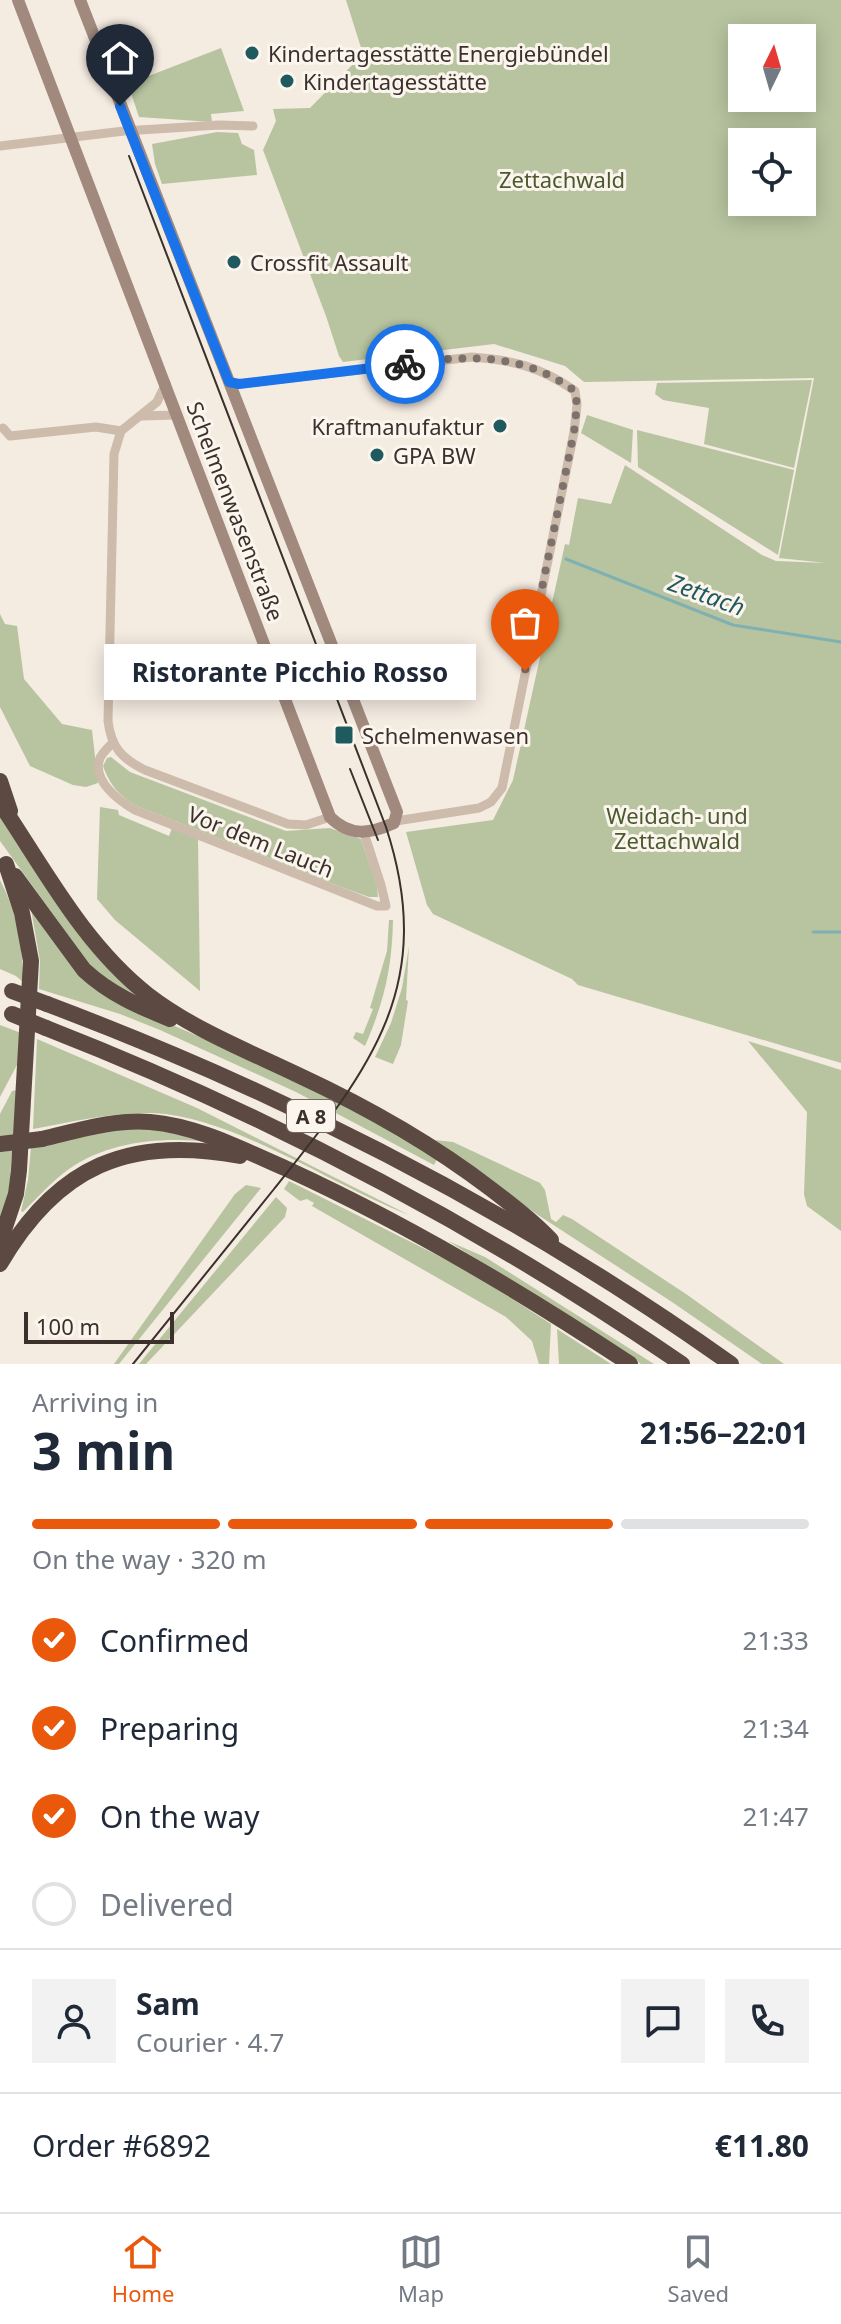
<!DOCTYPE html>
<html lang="en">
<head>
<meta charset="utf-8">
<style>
	body { margin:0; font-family:"Noto Sans",sans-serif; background:#f2f2f3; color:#1f2937; height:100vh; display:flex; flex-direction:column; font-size:30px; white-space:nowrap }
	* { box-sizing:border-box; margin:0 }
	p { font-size:26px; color:#747a83 }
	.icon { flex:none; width:44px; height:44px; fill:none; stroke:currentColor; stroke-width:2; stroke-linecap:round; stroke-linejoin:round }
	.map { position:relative; height:1364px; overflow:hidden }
	.sheet { display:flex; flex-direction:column; background:#fff; flex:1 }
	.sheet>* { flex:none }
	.needle { width:52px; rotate:5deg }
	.buttons { position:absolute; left:728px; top:24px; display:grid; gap:16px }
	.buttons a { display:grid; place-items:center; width:88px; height:88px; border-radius:0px; background:#fff; box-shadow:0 4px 20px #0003; font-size:40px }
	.scale { position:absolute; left:24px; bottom:20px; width:150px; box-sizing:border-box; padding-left:8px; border:4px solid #3b302b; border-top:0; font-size:22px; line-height:28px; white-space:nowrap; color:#3b302b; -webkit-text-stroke:6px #fbf5ee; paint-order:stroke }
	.pin { position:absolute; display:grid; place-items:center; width:68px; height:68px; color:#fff; margin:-82px -34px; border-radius:50% 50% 50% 0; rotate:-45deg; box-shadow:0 0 8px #0007 }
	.pin .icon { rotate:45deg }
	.courier { position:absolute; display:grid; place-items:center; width:80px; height:80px; margin:-40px; border:6px solid #1a73e8; border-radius:50%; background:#fff; color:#222; box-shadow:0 2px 10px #0007 }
	.bubble { position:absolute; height:56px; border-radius:0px; background:#fff; box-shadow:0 4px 20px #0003; font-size:26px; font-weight:700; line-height:56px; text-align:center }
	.summary em { font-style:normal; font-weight:700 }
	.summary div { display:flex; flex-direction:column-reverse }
	.summary { display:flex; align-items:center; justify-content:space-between; height:136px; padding:0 32px }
	h1 { font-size:52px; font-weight:700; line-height:60px }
	.bar { display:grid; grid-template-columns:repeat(4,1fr); gap:12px 8px; align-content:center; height:96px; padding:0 32px }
	.bar i { height:10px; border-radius:6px; background:#e0e1e3 }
	.bar .on { background:#ea580c }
	.bar p { grid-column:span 4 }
	.line { display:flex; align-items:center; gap:20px; padding:0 32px; border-top:2px solid #e0e1e3 }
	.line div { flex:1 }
	.round { display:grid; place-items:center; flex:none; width:84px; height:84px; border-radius:0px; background:#f2f2f3 }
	ol { padding:0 32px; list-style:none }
	li { display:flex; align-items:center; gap:24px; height:88px }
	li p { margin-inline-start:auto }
	li .icon { padding:8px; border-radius:50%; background:#ea580c; color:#fff; stroke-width:4 }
	li:last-child { color:#747a83 }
	li i { width:44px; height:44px; border:4px solid #e0e1e3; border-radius:50% }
	.menu { display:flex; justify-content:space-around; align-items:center; height:112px; border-top:2px solid #e0e1e3; background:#fff; font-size:22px; color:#747a83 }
	.menu a { display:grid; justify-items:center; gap:4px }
	.menu .on { color:#ea580c }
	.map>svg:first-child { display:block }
	.green { fill:#b8c4a0; fill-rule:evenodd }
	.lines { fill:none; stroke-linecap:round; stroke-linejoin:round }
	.stream { stroke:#7fb0b2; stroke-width:3 }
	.street { stroke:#cdbbac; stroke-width:9 }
	.secondary { stroke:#a18a7d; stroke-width:12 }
	.highway { stroke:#5c4a42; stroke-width:16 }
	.tram { stroke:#3b302b; stroke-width:2 }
	.highway-bridge { stroke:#5c4a42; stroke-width:16 }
	.done { stroke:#7c716b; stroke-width:8; stroke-dasharray:0 14.4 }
	.route { stroke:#1a73e8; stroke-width:10 }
	.poi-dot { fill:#1f5a5e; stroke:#fbf5ee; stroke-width:3 }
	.labels { text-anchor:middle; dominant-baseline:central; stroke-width:6; stroke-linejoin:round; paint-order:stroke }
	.shield { fill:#fbf5ee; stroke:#756b66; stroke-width:2 }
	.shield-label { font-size:20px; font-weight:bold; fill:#3b302b }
	.poi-label { font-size:22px; fill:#3b302b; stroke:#fbf5ee; text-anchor:start }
	.park-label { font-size:22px; fill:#4a5a2e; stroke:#fbf5ee }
	.street-label { font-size:22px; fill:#3b302b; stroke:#fbf5ee }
	.water-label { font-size:24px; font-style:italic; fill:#1f5a5e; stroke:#fbf5ee }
</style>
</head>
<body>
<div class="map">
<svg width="841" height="1364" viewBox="0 0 841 1364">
	<rect width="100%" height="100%" fill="#f4ebe1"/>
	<g class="green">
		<path d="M 346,0 L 841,0 L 841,1063 L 578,985 L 572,979 L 433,914 L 427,905 L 406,832 L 493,820 L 513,780 L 565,544 L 569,545 L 578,498 L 611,504 L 625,465 L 762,555 L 776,561 L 826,563 L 779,558 L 814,378 L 584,382 L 565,366 L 494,344 L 343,362 L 339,356 L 326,316 L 263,150 L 276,121 L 273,109 L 310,108 L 363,54 ZM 742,38 L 802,38 L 802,98 L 742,98 ZM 742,142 L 802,142 L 802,202 L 742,202 Z"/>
		<polygon points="221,48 244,111 211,114 212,122 139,117 128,84"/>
		<polygon points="217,132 238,133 242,144 254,150 257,175 162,184 155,164 152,144"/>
		<polygon points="812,380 794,468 704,444 709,408 663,400 655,394 657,383"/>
		<polygon points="587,415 633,430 631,463 581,433"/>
		<polygon points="637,430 794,470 778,555 638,467"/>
		<polygon points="0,614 5,624 17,626 24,679 62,724 92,730 98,783 86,787 73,785 30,766 0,707"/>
		<path d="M 111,757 L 130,772 L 286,831 L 330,828 L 361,839 L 377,886 L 378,897 L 369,897 L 344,888 L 137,806 C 119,796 110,785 103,766 L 107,758 Z"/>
		<polygon points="100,807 118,810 119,815 169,836 172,828 198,839 200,991 115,920 97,899"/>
		<polygon points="0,813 150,1003 100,979 0,841"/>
		<path d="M 0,880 C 17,913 23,945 23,982 L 16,976 L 0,969 Z"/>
		<polygon points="31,909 124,1004 251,1059 396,1132 437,1159 434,1165 296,1092 160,1030 120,1014 39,989 40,961"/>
		<path d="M 389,920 L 393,920 C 392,969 384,1002 365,1046 L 353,1038 L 356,1032 L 363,1034 L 373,1009 L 370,1008 L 387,951 Z"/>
		<polygon points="409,946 406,1000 408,1001 401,1045 393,1064 375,1057 391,1023 402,988"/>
		<polygon points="0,1025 21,1033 19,1061 0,1097"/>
		<path d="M 37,1039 L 197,1108 L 409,1215 C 331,1185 235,1117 153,1113 C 114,1112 70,1122 33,1129 Z"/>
		<polygon points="748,1041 841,1070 841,1231 807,1206 804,1194 807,1112"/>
		<polygon points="17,1090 9,1192 0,1225 0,1114 12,1091"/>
		<path d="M 146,1127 L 216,1143 C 168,1136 110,1140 69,1169 C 52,1181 38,1197 23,1212 L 21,1211 L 28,1180 L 31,1147 L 94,1132 Z"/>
		<polygon points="434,1140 453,1142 540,1183 545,1190 551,1219 556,1222 563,1215 572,1219 686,1294 784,1364 762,1364 672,1302 538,1215"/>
		<polygon points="289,1181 469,1271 551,1324 549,1364 539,1364 532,1341 506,1317 312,1206 314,1203 307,1199 300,1201 284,1189"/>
		<polygon points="246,1185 261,1188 119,1364 114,1364 235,1194"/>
		<polygon points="276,1197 287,1208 285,1217 146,1364 139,1364"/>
		<polygon points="448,1241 485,1257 654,1364 641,1364"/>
		<polygon points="557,1329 611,1364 559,1364"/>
	</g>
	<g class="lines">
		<g class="stream">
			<polyline points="566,559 733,625 841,642"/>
			<polyline points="813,932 841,932"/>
		</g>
		<g class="street">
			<polyline points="0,146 124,131 219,125 253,126"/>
			<path d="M 229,382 L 239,384 L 472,357 C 513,360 541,367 575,391 L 577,405 L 574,432 L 502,788 L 491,802 L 479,808 L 396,821"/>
			<path d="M 166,383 L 157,402 L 121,431 L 114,454 L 108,721 C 111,747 122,759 145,770 L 288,824 L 306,825 L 330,817"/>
			<polyline points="141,416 178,415"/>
			<polyline points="3,428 10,436 96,427 121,431"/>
			<path d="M 113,742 C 109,747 102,753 100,758 C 91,780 119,801 135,810 L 377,906 L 386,906 L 381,885 L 364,833"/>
		</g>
		<path class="secondary" d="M 18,0 L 330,817 C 350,837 370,834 394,823 L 397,812 L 80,0"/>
		<g class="highway">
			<polyline points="0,781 10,811"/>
			<path d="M 0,803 C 45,870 84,945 148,995 C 192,1029 248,1051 298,1075 C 367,1107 431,1143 491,1189 C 512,1205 533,1221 551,1240"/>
			<path d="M 15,876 L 84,970 C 110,994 138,1006 170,1019"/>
			<path d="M 47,1004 C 289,1095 520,1214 731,1364"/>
			<path d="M 46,1028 C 271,1116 483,1228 682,1364"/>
			<path d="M 42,1139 C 77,1131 114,1119 150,1122 C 198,1126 243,1150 287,1169 C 407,1224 520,1291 630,1364"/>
			<polyline points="0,1242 16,1194 19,1170 31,961 22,913 6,864"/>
			<path d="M 0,1264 C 57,1166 129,1135 240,1156"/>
		</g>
		<g class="tram">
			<path d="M 129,156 L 386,827 C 438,986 370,1069 274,1189 C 227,1247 180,1305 133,1364"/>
			<polyline points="350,769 378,840"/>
		</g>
		<g class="highway-bridge">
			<polyline points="12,991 47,1004"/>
			<polyline points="12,1014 46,1028"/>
			<polyline points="0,1144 42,1139"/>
		</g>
	</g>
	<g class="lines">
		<path class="done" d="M 405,364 C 468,355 521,352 575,391 L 577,405 L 574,432 L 525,671"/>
		<polyline class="route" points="120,106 229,382 239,384 405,364"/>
	</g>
	<g class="poi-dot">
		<circle cx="252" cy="53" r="8"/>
		<circle cx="287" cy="81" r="8"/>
		<circle cx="234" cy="262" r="8"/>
		<circle cx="500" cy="426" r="8"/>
		<circle cx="377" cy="455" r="8"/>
		<rect x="334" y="725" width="20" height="20" rx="4"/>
	</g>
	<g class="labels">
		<rect class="shield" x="287" y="1100" width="48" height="32" rx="6"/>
		<g class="shield-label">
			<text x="311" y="1116">A 8</text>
		</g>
		<g class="poi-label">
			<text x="268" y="53">Kindertagesstätte Energiebündel</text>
			<text x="303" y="81">Kindertagesstätte</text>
			<text x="250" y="262">Crossfit Assault</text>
			<text x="484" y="426" text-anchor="end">Kraftmanufaktur</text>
			<text x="393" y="455">GPA BW</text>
			<text x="362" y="735">Schelmenwasen</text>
		</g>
		<g class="park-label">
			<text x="562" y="179">Zettachwald</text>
			<text x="677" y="815">Weidach- und<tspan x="677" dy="25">Zettachwald</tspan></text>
		</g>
		<g class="street-label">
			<text transform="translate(236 511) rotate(69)">Schelmenwasenstraße</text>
			<text transform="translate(261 841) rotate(22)">Vor dem Lauch</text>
		</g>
		<g class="water-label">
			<text transform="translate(707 594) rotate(20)">Zettach</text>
		</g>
	</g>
</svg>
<div class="buttons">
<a><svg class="needle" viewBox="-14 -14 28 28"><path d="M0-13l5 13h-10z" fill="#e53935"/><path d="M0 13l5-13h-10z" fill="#747a83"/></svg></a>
<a><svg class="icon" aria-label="locate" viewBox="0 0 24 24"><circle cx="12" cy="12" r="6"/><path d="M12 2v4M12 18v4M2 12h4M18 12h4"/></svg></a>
</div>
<div class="scale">100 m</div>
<div class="pin" style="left:525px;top:671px;background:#ea580c"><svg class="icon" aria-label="bag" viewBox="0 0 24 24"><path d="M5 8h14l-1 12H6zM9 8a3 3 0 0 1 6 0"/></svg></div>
<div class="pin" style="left:120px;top:106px;background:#1f2937"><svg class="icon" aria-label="home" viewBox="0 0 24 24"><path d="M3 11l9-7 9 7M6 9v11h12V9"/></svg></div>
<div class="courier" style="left:405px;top:364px"><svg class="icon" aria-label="bike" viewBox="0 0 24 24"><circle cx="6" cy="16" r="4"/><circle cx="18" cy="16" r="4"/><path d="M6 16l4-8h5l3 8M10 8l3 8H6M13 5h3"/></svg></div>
<div class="bubble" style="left:104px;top:644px;width:372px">Ristorante Picchio Rosso</div>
</div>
<section class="sheet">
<div class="summary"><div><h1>3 min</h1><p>Arriving in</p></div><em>21:56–22:01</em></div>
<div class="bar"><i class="on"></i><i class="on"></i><i class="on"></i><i></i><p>On the way · 320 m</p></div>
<ol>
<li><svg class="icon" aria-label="check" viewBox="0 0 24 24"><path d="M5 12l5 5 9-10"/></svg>Confirmed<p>21:33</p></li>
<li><svg class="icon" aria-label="check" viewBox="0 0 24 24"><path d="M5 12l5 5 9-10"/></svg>Preparing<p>21:34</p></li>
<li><svg class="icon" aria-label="check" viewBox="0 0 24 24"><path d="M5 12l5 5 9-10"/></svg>On the way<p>21:47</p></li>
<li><i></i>Delivered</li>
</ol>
<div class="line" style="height:144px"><a class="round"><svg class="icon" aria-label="person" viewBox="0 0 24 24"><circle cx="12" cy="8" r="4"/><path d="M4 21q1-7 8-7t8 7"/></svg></a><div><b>Sam</b><p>Courier · 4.7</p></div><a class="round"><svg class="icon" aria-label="chat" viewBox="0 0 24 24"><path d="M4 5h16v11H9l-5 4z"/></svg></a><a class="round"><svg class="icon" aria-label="phone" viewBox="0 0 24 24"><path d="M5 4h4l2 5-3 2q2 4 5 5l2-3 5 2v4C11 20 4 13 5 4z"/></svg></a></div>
<div class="line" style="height:104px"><div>Order #6892</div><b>€11.80</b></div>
</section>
<nav class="menu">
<a class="on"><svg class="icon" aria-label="home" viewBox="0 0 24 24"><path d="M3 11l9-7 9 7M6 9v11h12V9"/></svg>Home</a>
<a><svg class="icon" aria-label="map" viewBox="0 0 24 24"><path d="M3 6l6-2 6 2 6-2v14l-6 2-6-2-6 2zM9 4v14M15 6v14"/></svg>Map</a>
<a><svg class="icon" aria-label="saved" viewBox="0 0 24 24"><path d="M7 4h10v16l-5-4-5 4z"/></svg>Saved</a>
</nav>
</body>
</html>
